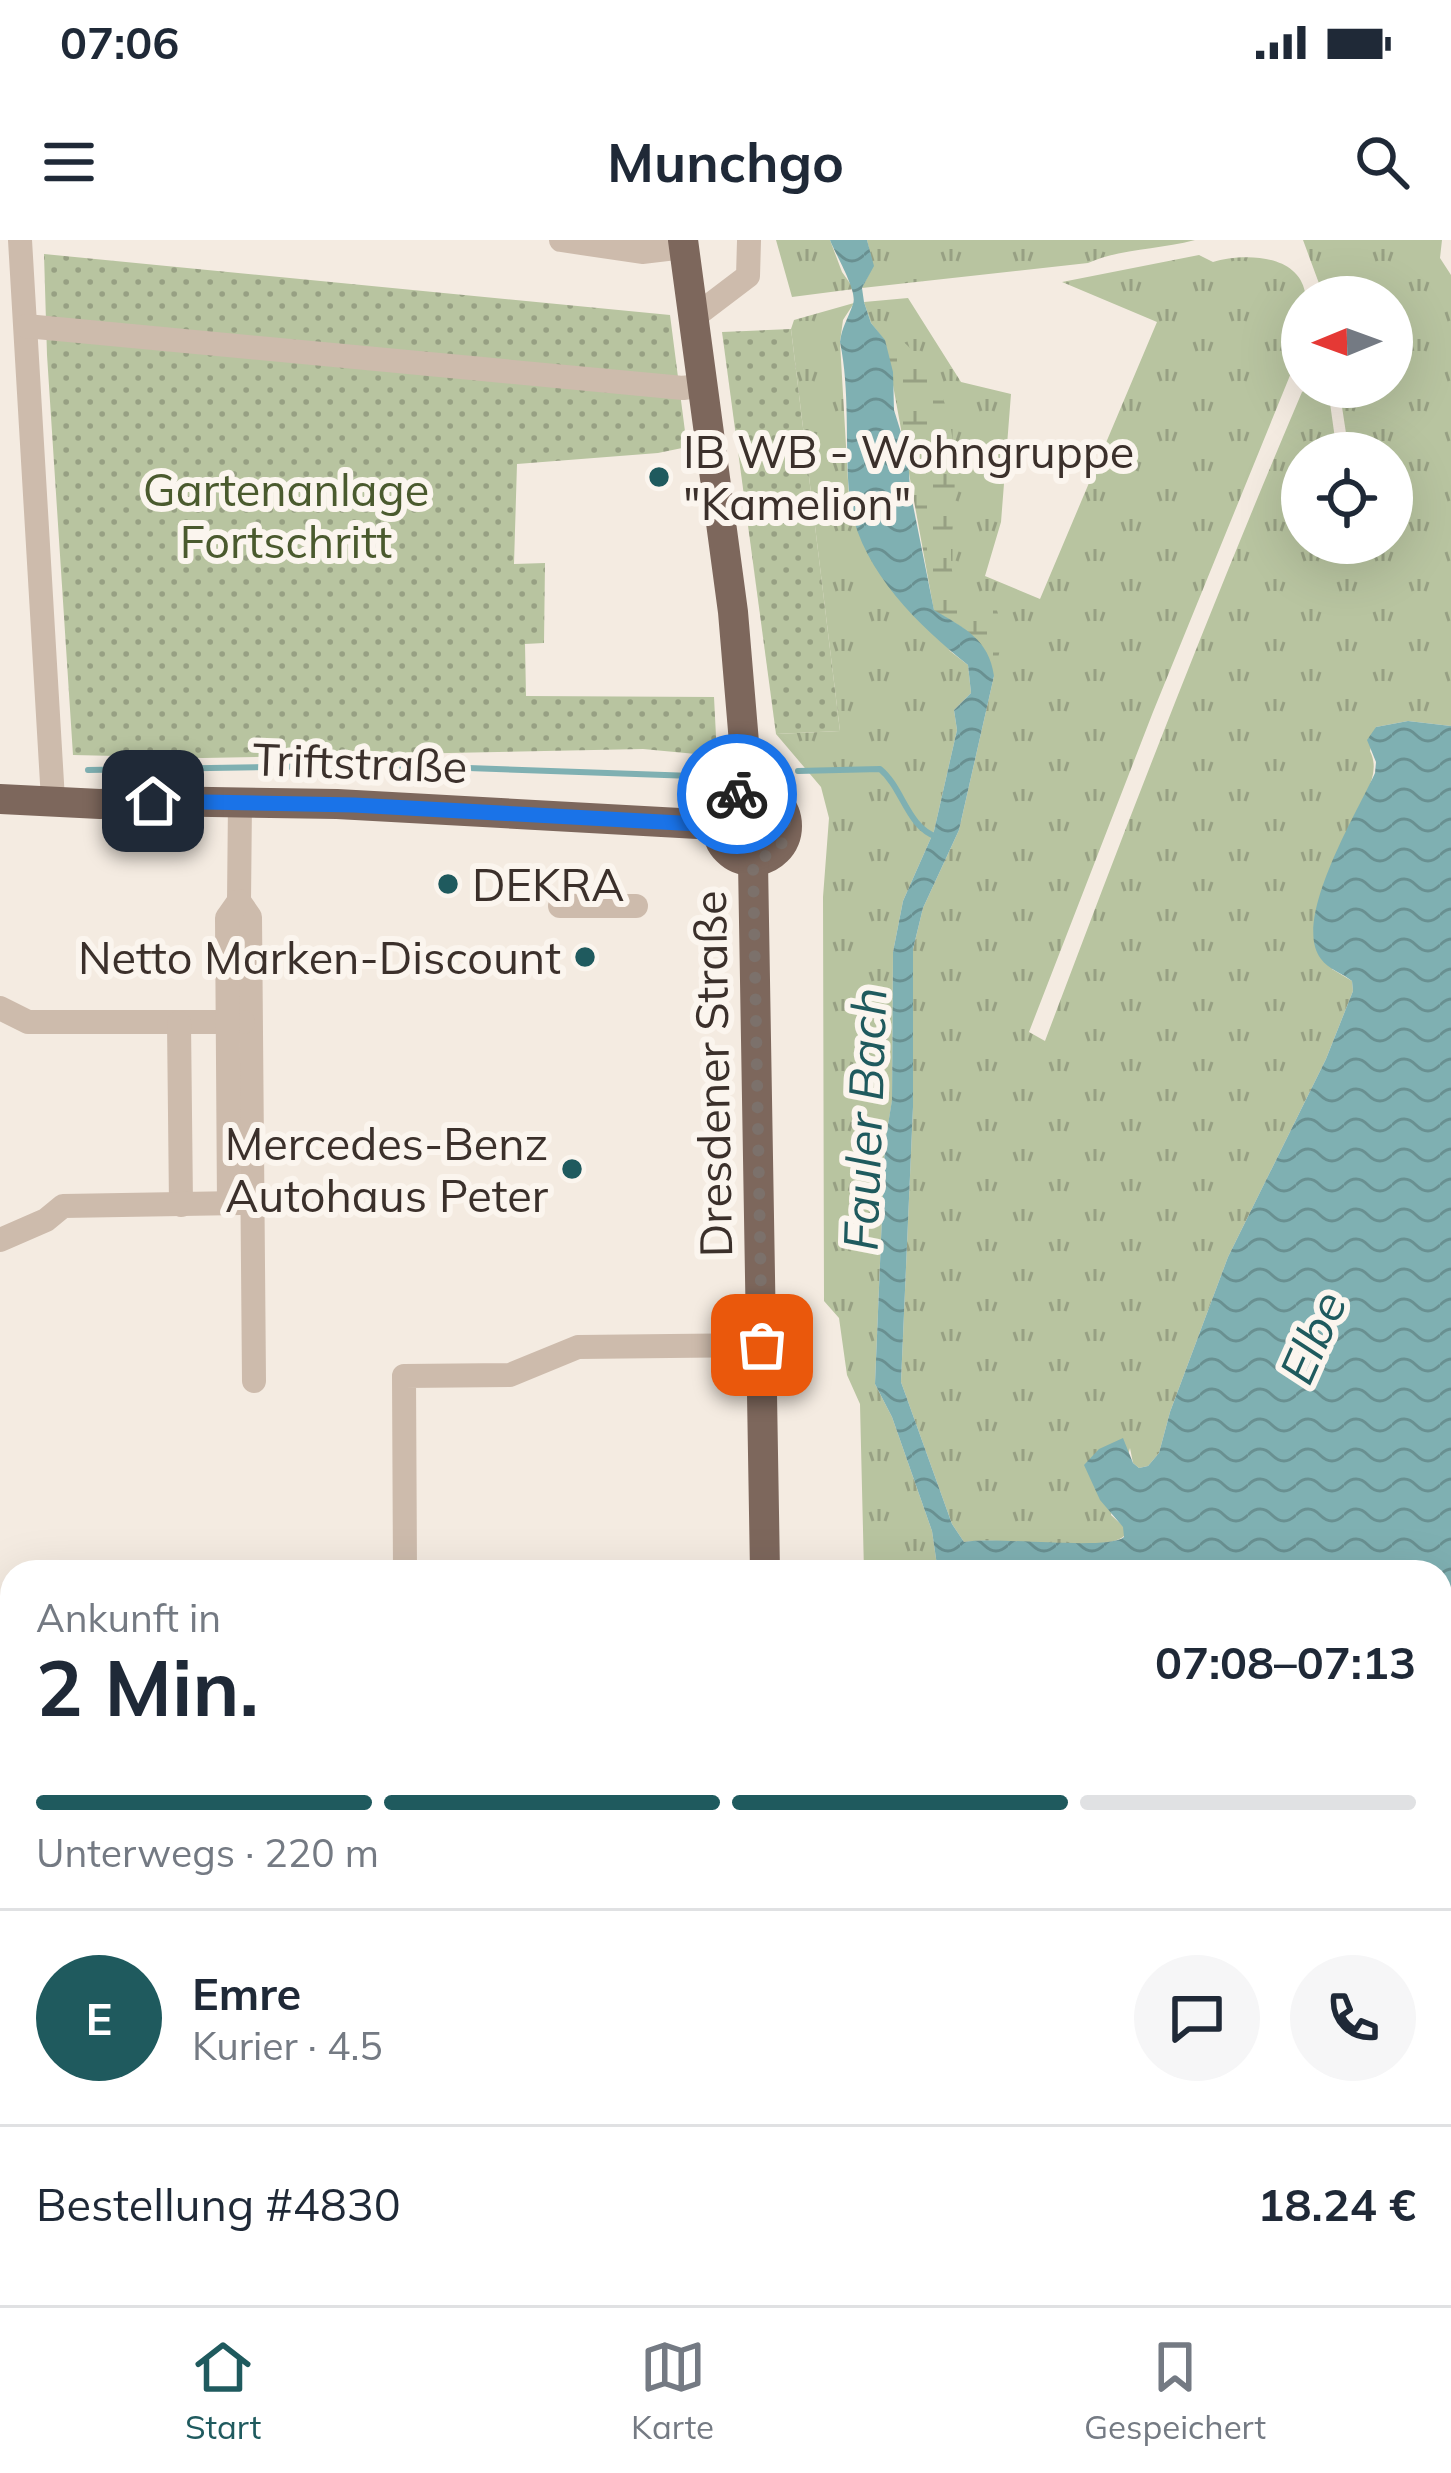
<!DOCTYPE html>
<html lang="de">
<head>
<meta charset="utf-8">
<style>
	body { margin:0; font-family:Mulish,sans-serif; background:#f6f6f7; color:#1f2937; height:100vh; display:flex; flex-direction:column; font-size:45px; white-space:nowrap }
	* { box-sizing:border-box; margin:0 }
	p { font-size:39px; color:#747a83 }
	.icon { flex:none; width:66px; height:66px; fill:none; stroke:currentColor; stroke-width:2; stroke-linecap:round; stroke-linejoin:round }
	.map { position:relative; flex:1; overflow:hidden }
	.panel { position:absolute; left:0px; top:1320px; width:1452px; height:747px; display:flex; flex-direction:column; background:#fff; border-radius:36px 36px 0 0; box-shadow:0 12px 48px #0002 }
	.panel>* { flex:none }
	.needle { width:78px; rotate:269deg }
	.buttons { position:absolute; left:1281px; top:36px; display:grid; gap:24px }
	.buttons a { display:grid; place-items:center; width:132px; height:132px; border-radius:50%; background:#fff; box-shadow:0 12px 48px #0002; font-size:60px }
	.pin { position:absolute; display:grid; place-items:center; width:102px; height:102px; color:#fff; margin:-51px; border-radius:24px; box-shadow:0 6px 18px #0006 }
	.courier { position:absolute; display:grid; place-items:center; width:120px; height:120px; margin:-60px; border:9px solid #1a73e8; border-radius:50%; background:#fff; color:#222; box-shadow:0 3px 15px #0007 }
	.headline em { font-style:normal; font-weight:700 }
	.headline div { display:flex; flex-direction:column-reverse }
	.headline { display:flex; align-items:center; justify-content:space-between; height:204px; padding:0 36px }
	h1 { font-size:78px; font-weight:700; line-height:90px }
	.bar { display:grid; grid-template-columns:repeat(4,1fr); gap:18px 12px; align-content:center; height:144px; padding:0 36px }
	.bar i { height:15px; border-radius:9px; background:#e0e1e3 }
	.bar .current { background:#1f5a5e }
	.bar p { grid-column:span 4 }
	.line { display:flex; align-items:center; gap:30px; padding:0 36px; border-top:3px solid #e0e1e3 }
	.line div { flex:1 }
	.round { display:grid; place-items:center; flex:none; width:126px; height:126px; border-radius:63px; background:#f6f6f7 }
	.status { display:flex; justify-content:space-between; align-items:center; height:84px; padding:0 60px; background:#fff; direction:ltr }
	.status svg { height:33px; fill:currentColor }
	header { display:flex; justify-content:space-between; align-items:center; height:156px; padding:0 36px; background:#fff; font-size:54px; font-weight:700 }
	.tab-bar { display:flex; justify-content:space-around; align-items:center; height:168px; border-top:3px solid #e0e1e3; background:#fff; font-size:33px; color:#747a83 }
	.tab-bar a { display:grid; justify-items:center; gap:6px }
	.tab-bar .current { color:#1f5a5e }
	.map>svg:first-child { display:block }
	.grass { fill:url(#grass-tufts) }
	.wetland { fill:url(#wetland-marsh) }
	.garden { fill:url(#garden-dots) }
	.water { fill:url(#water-waves) }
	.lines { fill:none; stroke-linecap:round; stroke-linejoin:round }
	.stream { stroke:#7fb0b2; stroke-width:6 }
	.minor { stroke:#cdbbac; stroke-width:24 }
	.major { stroke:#7d675c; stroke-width:30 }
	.done { stroke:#7c716b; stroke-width:12; stroke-dasharray:0 21.6 }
	.route { stroke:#1a73e8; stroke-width:15 }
	.poi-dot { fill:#1f5a5e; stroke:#fbf5ee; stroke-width:4.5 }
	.labels { text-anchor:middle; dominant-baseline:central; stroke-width:12; stroke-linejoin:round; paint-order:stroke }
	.poi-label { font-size:45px; fill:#3b302b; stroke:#fbf5ee; text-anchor:start }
	.park-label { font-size:45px; fill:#4a5a2e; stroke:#fbf5ee }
	.street-label { font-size:45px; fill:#3b302b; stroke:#fbf5ee }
	.water-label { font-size:48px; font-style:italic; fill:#1f5a5e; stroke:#fbf5ee }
</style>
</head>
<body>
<div class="status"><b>07:06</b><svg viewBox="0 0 49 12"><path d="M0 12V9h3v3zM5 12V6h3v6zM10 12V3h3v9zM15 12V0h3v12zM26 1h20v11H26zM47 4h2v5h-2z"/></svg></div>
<header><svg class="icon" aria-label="menu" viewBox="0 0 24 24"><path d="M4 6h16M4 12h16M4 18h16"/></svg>Munchgo<svg class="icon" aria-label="search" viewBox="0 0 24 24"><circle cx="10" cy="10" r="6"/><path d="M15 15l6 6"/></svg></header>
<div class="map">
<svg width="1451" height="2065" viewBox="0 0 1451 2065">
	<defs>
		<pattern id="grass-tufts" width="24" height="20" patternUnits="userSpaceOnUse" patternTransform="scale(3)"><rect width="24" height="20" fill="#b8c4a0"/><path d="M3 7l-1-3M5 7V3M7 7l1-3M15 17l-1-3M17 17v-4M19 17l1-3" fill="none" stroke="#97a083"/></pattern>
		<pattern id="wetland-marsh" width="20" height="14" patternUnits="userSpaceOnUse" patternTransform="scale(3)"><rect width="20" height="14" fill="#b8c4a0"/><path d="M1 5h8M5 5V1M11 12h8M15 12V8" fill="none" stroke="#97a083"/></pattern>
		<pattern id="garden-dots" width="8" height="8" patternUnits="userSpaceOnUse" patternTransform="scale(3)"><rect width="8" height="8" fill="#b8c4a0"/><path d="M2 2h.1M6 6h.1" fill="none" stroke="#97a083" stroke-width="1.8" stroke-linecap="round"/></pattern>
		<pattern id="water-waves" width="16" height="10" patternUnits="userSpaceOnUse" patternTransform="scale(3)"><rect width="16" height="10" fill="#7fb0b2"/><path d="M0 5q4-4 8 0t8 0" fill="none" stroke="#699091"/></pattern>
	</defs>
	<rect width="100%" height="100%" fill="#f4ebe1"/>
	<g class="grass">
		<polygon points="776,0 830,0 842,32 854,49 792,57"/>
		<path d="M 867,0 L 1195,0 C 1158,10 1122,8 1088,23 L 862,48 L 873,26 Z"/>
		<path d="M 1303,0 L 1442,0 L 1440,18 L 1451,35 L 1451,486 L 1408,481 L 1376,487 L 1370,511 C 1382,535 1362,557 1354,580 C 1340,620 1338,685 1332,729 L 1352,741 L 1353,751 L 1326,819 L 1228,1017 L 1170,1172 L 1159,1213 L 1148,1226 L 1139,1228 L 1133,1223 L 1130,1208 L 1111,1275 L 1124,1287 L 1124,1296 C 1104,1314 1000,1296 964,1302 L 952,1284 L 901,1142 L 913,867 L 913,709 L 923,668 L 959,590 L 994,436 L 963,387 L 885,101 L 871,83 L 864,62 L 908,58 L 961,142 L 1011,154 L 1001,282 L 985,336 L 1040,359 L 1157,82 L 1062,42 L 1199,15 L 1213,22 C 1240,14 1297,12 1305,52 C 1306,56 1302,93 1302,106 L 1153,472 L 1029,792 L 1045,801 C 1127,583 1211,366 1302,152 L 1310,147 L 1328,149 L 1337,213 L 1302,213 L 1302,303 L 1392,303 L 1392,213 L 1349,213 L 1339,147 L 1392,147 L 1392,57 L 1324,57 Z"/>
		<polygon points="854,63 843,80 840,102 849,258 950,411 968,425 971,453 954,470 957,490 934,591 903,661 893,712 892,861 885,903 875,1144 892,1177 932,1291 938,1332 864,1332 860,1164 847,1135 839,1078 824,1061 823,657 829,578 821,547 776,494 840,491 791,89 794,80"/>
		<circle cx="751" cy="587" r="18"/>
		<polygon points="1451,1560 1451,2065 1338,2065 1340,2055 1440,2055 1440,1575"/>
	</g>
	<path class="wetland" d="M 899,98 C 953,142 957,200 954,266 C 953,301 945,324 960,357 L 978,355 L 993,361 C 1006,388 1001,407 994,436 C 989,400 964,388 934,371 L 885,101 Z"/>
	<g class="garden">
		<polygon points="44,14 670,75 687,207 658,213 517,224 514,324 545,323 544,403 525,404 526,456 714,457 717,516 643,509 203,518 73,515 47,115"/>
		<polygon points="791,89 840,491 776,494 722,92"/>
	</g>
	<g class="water">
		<path d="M 830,0 L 867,0 L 874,26 L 862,48 L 864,62 L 871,83 L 885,100 L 893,132 L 894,170 L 908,215 L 910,250 L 934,370 C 964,388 989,399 994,436 L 959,590 L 923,668 L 913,709 L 913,867 L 901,1142 L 952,1284 L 964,1302 C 999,1296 1107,1311 1124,1297 L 1123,1287 L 1100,1260 L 1084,1225 L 1099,1209 L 1123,1198 L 1133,1223 L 1139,1228 L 1148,1226 L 1159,1213 L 1170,1172 L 1228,1017 L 1326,819 L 1353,751 L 1352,741 C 1342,733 1328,729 1321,719 C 1291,681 1357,573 1375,533 L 1376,522 L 1367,500 L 1376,487 L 1408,481 L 1451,486 L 1451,1379 L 1440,1376 L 1440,1332 L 938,1332 L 932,1291 L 892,1177 L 875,1144 L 885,903 L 892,860 L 893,712 L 903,661 L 934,591 L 957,490 L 954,470 L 971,453 L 968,425 C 915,383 854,323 849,252 C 845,202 850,151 840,102 C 842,86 848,79 853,64 C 858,51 836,16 830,0 Z"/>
		<polygon points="1440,1389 1451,1393 1451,1560 1440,1575"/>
		<polygon points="939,2055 1340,2055 1338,2065 941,2065"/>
	</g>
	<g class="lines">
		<g class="stream">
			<polyline points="88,530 385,525 693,536"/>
			<path d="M 798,531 L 880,529 C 903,548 907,587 937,597"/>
		</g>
		<g class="minor">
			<polyline points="20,0 53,560"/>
			<polyline points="561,0 642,12 684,7"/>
			<polyline points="694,77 748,36 749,1"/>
			<polyline points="26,86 683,148 704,145"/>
			<polyline points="240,562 239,661 250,677 254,1141"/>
			<polyline points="560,666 636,666"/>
			<polyline points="0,768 28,782 243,782"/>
			<polyline points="179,783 181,965"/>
			<polyline points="229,964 227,678 239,661"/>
			<polyline points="0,1000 46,980 63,966 240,963"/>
			<polyline points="405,1332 404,1136 510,1135 578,1107 762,1105"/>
			<polyline points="0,1584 4,1708 12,1735"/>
			<polyline points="0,1896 12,1890"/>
			<polyline points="152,2055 158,2065"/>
		</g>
		<g class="major">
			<polyline points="683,0 733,372 748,550"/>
			<circle cx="752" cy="586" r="35"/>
			<polyline points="0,559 100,564 153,561 337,564 716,585"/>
			<polyline points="753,622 765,1332"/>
			<polyline points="774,2055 774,2065"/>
		</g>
	</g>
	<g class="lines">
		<path class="done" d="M 737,554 C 775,542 798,578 778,610 L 753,622 L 762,1105"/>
		<polyline class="route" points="153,561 354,565 716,585 722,566 737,554"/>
	</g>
	<g class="poi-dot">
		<circle cx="659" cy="237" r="12"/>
		<circle cx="448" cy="644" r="12"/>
		<circle cx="585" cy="717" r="12"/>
		<circle cx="572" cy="929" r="12"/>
	</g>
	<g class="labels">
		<g class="poi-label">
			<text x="683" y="211">IB WB - Wohngruppe<tspan x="683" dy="52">"Kamelion"</tspan></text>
			<text x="472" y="644">DEKRA</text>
			<text x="561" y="717" text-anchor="end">Netto Marken-Discount</text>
			<text x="548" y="903" text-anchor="end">Mercedes-Benz<tspan x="548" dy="52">Autohaus Peter</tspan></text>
		</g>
		<g class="park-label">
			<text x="286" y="249">Gartenanlage<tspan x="286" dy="52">Fortschritt</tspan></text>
		</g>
		<g class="street-label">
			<text transform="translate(360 522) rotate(2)">Triftstraße</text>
			<text transform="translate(712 834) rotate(-91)">Dresdener Straße</text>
		</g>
		<g class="water-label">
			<text transform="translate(864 879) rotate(-88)">Fauler Bach</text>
			<text transform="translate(1312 1097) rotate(-66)">Elbe</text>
		</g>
	</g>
</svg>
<div class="buttons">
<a><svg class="needle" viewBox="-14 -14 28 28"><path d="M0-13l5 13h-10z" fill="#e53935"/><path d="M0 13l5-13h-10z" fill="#747a83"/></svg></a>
<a><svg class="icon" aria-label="locate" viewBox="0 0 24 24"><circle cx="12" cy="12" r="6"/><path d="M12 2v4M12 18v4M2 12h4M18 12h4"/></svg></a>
</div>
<div class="pin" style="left:762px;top:1105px;background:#ea580c"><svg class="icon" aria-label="bag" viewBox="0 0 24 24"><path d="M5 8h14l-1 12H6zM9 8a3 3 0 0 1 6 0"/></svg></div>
<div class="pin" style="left:153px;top:561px;background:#1f2937"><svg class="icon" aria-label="home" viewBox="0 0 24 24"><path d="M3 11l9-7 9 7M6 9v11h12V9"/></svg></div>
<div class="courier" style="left:737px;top:554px"><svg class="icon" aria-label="bike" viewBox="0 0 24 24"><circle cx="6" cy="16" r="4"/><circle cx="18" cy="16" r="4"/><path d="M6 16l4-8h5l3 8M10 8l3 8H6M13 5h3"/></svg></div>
<section class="panel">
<div class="headline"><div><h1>2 Min.</h1><p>Ankunft in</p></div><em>07:08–07:13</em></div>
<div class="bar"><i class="current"></i><i class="current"></i><i class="current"></i><i></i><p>Unterwegs · 220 m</p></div>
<div class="line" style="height:216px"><b class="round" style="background:#1f5a5e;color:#fff">E</b><div><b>Emre</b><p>Kurier · 4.5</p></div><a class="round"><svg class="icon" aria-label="chat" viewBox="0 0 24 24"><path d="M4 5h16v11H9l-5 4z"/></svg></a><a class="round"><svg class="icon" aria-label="phone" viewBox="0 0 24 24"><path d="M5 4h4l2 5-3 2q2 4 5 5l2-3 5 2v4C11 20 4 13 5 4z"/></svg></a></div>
<div class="line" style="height:156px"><div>Bestellung #4830</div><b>18.24 €</b></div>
</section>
</div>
<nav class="tab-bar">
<a class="current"><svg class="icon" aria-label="home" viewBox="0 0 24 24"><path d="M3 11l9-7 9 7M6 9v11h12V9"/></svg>Start</a>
<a><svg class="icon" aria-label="map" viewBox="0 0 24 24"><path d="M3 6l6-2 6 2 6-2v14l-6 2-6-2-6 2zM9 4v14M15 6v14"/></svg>Karte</a>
<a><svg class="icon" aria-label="saved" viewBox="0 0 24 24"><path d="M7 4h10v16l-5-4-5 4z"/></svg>Gespeichert</a>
</nav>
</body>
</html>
